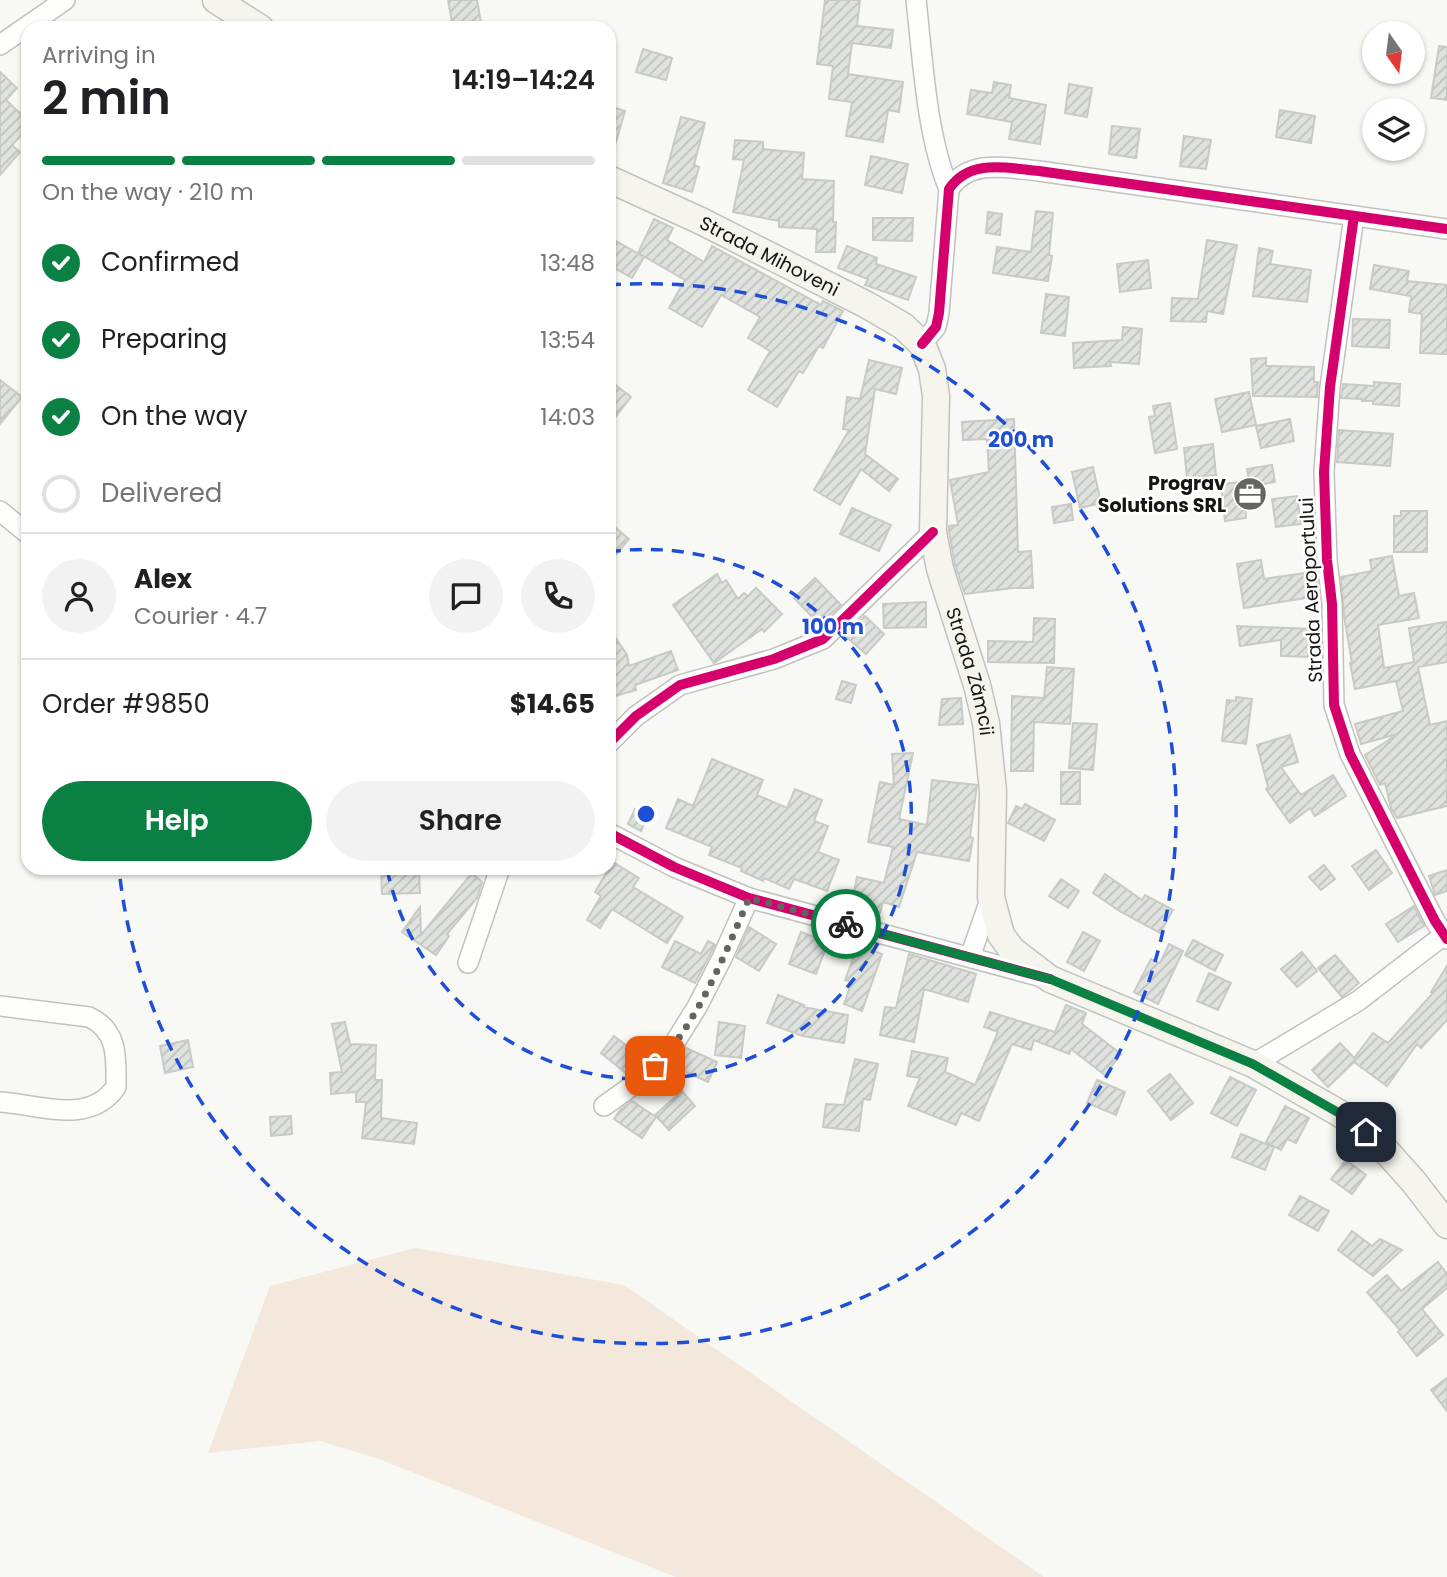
<!DOCTYPE html>
<html lang="en">
<head>
<meta charset="utf-8">
<style>
	body { margin:0; font-family:Poppins,sans-serif; background:#f2f2f2; color:#202124; height:100vh; display:flex; flex-direction:column; font-size:26px; white-space:nowrap }
	* { box-sizing:border-box; margin:0 }
	p { font-size:23px; color:#757577 }
	.icon { flex:none; width:38px; height:38px; fill:none; stroke:currentColor; stroke-width:2; stroke-linecap:round; stroke-linejoin:round }
	.map { position:relative; flex:1; overflow:hidden }
	.side { position:absolute; left:21px; top:21px; width:595px; height:854px; display:flex; flex-direction:column; background:#fff; border-radius:21px; box-shadow:0 2px 5px #0004 }
	.side>* { flex:none }
	.needle { width:46px; rotate:166deg }
	.fabs { position:absolute; left:1362px; top:21px; display:grid; gap:14px }
	.fabs a { display:grid; place-items:center; width:63px; height:63px; border-radius:50%; background:#fff; box-shadow:0 2px 5px #0004; font-size:35px }
	.pin { position:absolute; display:grid; place-items:center; width:60px; height:60px; color:#fff; margin:-30px; border-radius:14px; box-shadow:0 4px 10px #0006 }
	.courier { position:absolute; display:grid; place-items:center; width:70px; height:70px; margin:-35px; border:5px solid #0b8043; border-radius:50%; background:#fff; color:#222; box-shadow:0 2px 9px #0007 }
	.head em { font-style:normal; font-weight:600 }
	.head div { display:flex; flex-direction:column-reverse }
	.head { display:flex; align-items:center; justify-content:space-between; height:119px; padding:0 21px }
	h1 { font-size:46px; font-weight:600; line-height:52px }
	.bar { display:grid; grid-template-columns:repeat(4,1fr); gap:10px 7px; align-content:center; height:84px; padding:0 21px }
	.bar i { height:9px; border-radius:5px; background:#e0e0e0 }
	.bar .selected { background:#0b8043 }
	.bar p { grid-column:span 4 }
	.line { display:flex; align-items:center; gap:18px; padding:0 21px; border-top:2px solid #e0e0e0 }
	.line div { flex:1 }
	.round { display:grid; place-items:center; flex:none; width:74px; height:74px; border-radius:37px; background:#f2f2f2 }
	ol { padding:0 21px; list-style:none }
	li { display:flex; align-items:center; gap:21px; height:77px }
	li p { margin-inline-start:auto }
	li .icon { padding:7px; border-radius:50%; background:#0b8043; color:#fff; stroke-width:4 }
	li:last-child { color:#757577 }
	li i { width:38px; height:38px; border:4px solid #e0e0e0; border-radius:50% }
	.primary-button { display:flex; gap:14px; margin-top:auto; padding:14px 21px }
	.primary-button a { flex:1; height:80px; border-radius:42px; background:#0b8043; color:#fff; font-size:28px; font-weight:600; line-height:80px; text-align:center }
	.primary-button a+a { background:#f2f2f2; color:#202124 }
	.map>svg:first-child { display:block }
	.grass { fill:#f3e8db }
	.building { fill:url(#building-hatch); stroke:#c8cac6; stroke-width:2 }
	.lines { fill:none; stroke-linecap:round; stroke-linejoin:round }
	.street-casing { stroke:#c1c2be; stroke-width:22 }
	.secondary-casing { stroke:#c1c2be; stroke-width:29 }
	.street { stroke:#fefefd; stroke-width:19 }
	.secondary { stroke:#f5f4ed; stroke-width:26 }
	.cycleway-casing { stroke:#fff; stroke-width:15 }
	.cycleway { stroke:#d6006c; stroke-width:10 }
	.done { stroke:#646561; stroke-width:7; stroke-dasharray:0 12.6 }
	.route { stroke:#0b8043; stroke-width:9 }
	.ring { fill:none; stroke:#1d4ed8; stroke-width:3.5; stroke-dasharray:12 9 }
	.labels { text-anchor:middle; dominant-baseline:central; stroke-width:5; stroke-linejoin:round; paint-order:stroke }
	.street-label { font-size:19px; fill:#151612; stroke:#fff }
	.poi-label { font-size:19px; font-weight:bold; fill:#151612; stroke:#fff; text-anchor:end }
	.centre { fill:#1d4ed8; stroke:#fff; stroke-width:3.5 }
	.ring-label { font-size:21px; text-anchor:middle; font-weight:bold; fill:#1d4ed8; stroke:#fff; stroke-width:5; stroke-linejoin:round; paint-order:stroke }
</style>
</head>
<body>
<div class="map">
<svg width="1447" height="1577" viewBox="0 0 1447 1577">
	<defs>
		<pattern id="building-hatch" width="6" height="6" patternUnits="userSpaceOnUse" patternTransform="scale(1.75)"><rect width="6" height="6" fill="#e0e2de"/><path d="M-1 1l2-2M0 6l6-6M5 7l2-2" fill="none" stroke="#bfc1bd"/></pattern>
	</defs>
	<rect width="100%" height="100%" fill="#f8f9f4"/>
	<polygon class="grass" points="415,1248 624,1285 1044,1577 676,1577 379,1459 320,1441 208,1453 270,1286"/>
	<g class="building">
		<polygon points="448,0 477,0 482,28 453,28"/>
		<polygon points="825,0 860,0 857,26 893,30 891,48 852,43 848,74 903,82 899,112 888,110 883,142 846,136 852,102 829,99 833,66 817,64"/>
		<polygon points="1439,46 1447,47 1447,100 1431,98"/>
		<polygon points="643,49 672,58 666,80 636,72"/>
		<polygon points="0,72 17,88 6,100 28,121 28,128 12,145 20,152 0,175"/>
		<polygon points="994,82 1011,85 1009,98 1046,105 1040,144 1009,139 1012,122 967,114 971,90 992,93"/>
		<polygon points="1069,84 1092,88 1087,117 1065,113"/>
		<polygon points="609,106 625,111 613,152 609,151"/>
		<polygon points="1280,110 1315,116 1311,143 1276,137"/>
		<polygon points="681,117 705,123 694,165 699,167 692,192 663,183"/>
		<polygon points="1112,126 1140,129 1136,158 1109,154"/>
		<polygon points="1184,136 1211,140 1206,169 1180,166"/>
		<polygon points="735,140 763,142 763,149 804,153 802,179 834,181 833,222 836,222 835,252 816,252 817,229 779,227 779,221 733,212 744,160 733,159"/>
		<polygon points="871,156 908,164 902,193 865,185"/>
		<polygon points="1036,211 1053,213 1049,255 1052,256 1048,281 993,273 997,247 1031,252"/>
		<polygon points="988,212 1002,214 1000,235 986,233"/>
		<polygon points="873,218 913,218 912,241 873,240"/>
		<polygon points="654,219 673,228 667,240 704,262 712,246 821,305 823,301 843,311 823,348 819,346 803,373 799,371 777,407 748,390 770,351 748,338 760,317 721,295 702,327 669,308 685,280 638,253"/>
		<polygon points="609,237 644,257 632,278 609,265"/>
		<polygon points="1207,240 1237,245 1223,314 1207,311 1206,322 1171,321 1172,298 1198,299"/>
		<polygon points="847,246 877,258 876,264 916,277 908,300 865,285 868,279 838,268"/>
		<polygon points="1259,248 1273,251 1270,264 1311,270 1307,302 1253,296"/>
		<polygon points="1148,260 1151,288 1120,292 1117,264"/>
		<polygon points="1374,265 1409,271 1407,281 1447,285 1447,354 1420,353 1422,314 1409,312 1411,296 1370,289"/>
		<polygon points="1046,294 1069,297 1065,336 1041,333"/>
		<polygon points="1353,319 1390,320 1389,348 1352,346"/>
		<polygon points="1123,327 1142,329 1139,364 1110,362 1111,366 1074,368 1073,343 1122,340"/>
		<polygon points="1266,358 1266,366 1314,367 1314,382 1318,382 1317,397 1253,396 1251,359"/>
		<polygon points="869,360 902,368 896,394 875,389 865,454 898,479 889,491 861,469 840,505 814,490 849,430 843,429 847,397 860,399"/>
		<polygon points="0,380 22,397 0,424"/>
		<polygon points="609,380 631,397 609,425"/>
		<polygon points="1374,382 1400,384 1399,406 1373,404 1373,401 1362,401 1362,399 1341,398 1343,384 1374,386"/>
		<polygon points="1249,392 1256,425 1222,432 1215,399"/>
		<polygon points="1170,403 1177,449 1155,453 1149,417 1155,416 1153,406"/>
		<polygon points="1014,419 1018,552 1031,551 1033,588 1013,588 965,594 955,565 949,531 949,526 958,525 950,480 989,472 987,439 963,440 962,422"/>
		<polygon points="1290,419 1294,441 1261,448 1256,426"/>
		<polygon points="1339,430 1393,434 1390,466 1337,462"/>
		<polygon points="1213,444 1216,475 1187,478 1184,448"/>
		<polygon points="1272,465 1275,482 1250,486 1247,469"/>
		<polygon points="1093,467 1101,503 1080,508 1072,472"/>
		<polygon points="1243,482 1246,518 1225,521 1221,484"/>
		<polygon points="1297,496 1301,524 1276,527 1272,499"/>
		<polygon points="1071,504 1073,520 1054,523 1052,507"/>
		<polygon points="852,508 891,525 879,551 840,534"/>
		<polygon points="1401,511 1427,511 1427,552 1394,552 1394,516 1401,516"/>
		<polygon points="609,522 629,539 609,563"/>
		<polygon points="1392,556 1399,596 1414,593 1419,618 1378,625 1384,668 1414,662 1409,628 1446,622 1447,630 1447,662 1418,667 1430,725 1447,721 1447,806 1397,818 1391,808 1385,783 1380,785 1365,755 1398,734 1361,744 1355,724 1403,711 1396,681 1355,689 1350,663 1352,663 1344,616 1341,577 1372,571 1370,560"/>
		<polygon points="1261,560 1264,579 1312,572 1313,582 1317,581 1319,596 1244,608 1237,564"/>
		<polygon points="717,574 722,583 726,580 738,599 744,593 748,596 756,588 782,614 764,632 762,629 714,663 673,605"/>
		<polygon points="815,578 841,605 819,624 794,598"/>
		<polygon points="926,602 926,627 884,628 883,604"/>
		<polygon points="865,616 884,634 866,654 844,635"/>
		<polygon points="1034,618 1055,619 1054,663 988,662 988,641 1033,642"/>
		<polygon points="1237,626 1312,629 1312,657 1281,656 1281,640 1240,646"/>
		<polygon points="609,628 627,655 629,666 671,651 678,670 635,685 636,690 615,696 609,673"/>
		<polygon points="1047,667 1074,669 1070,724 1034,722 1033,771 1011,771 1012,696 1044,698"/>
		<polygon points="842,681 856,685 851,703 836,699"/>
		<polygon points="1236,697 1252,699 1246,744 1222,741 1227,700 1236,701"/>
		<polygon points="961,698 963,724 939,725 942,699"/>
		<polygon points="1073,723 1097,724 1093,770 1069,768"/>
		<polygon points="1290,735 1298,762 1281,767 1301,795 1333,775 1346,796 1315,816 1310,808 1290,823 1266,789 1268,787 1257,745"/>
		<polygon points="913,753 899,819 927,825 932,780 977,785 970,837 973,838 969,861 917,852 899,907 883,902 880,913 851,907 857,877 884,883 893,847 868,842 880,782 894,785 892,754"/>
		<polygon points="712,759 763,780 757,795 787,808 795,789 822,800 814,821 828,826 818,852 839,860 827,891 794,879 789,889 764,878 763,881 741,871 742,868 709,855 712,847 666,828 678,799 693,806"/>
		<rect x="1061" y="772" width="19" height="32"/>
		<polygon points="1025,804 1055,820 1044,841 1008,823 1016,806 1022,809"/>
		<polygon points="635,809 648,816 641,831 628,824"/>
		<polygon points="1376,850 1392,873 1369,890 1352,866"/>
		<polygon points="613,862 639,878 633,887 683,917 667,943 612,909 600,928 587,920 601,896 595,892"/>
		<polygon points="1324,865 1335,879 1321,890 1309,877"/>
		<polygon points="419,870 420,893 382,894 381,871"/>
		<polygon points="1447,870 1447,891 1435,895 1429,876"/>
		<polygon points="472,873 482,882 477,898 447,934 449,936 436,955 402,932 420,907 421,935"/>
		<polygon points="1105,874 1142,900 1145,895 1173,910 1160,933 1121,912 1093,893"/>
		<polygon points="1061,879 1079,891 1068,908 1049,896"/>
		<polygon points="1414,906 1424,926 1398,942 1386,924"/>
		<polygon points="749,927 776,944 759,971 736,957"/>
		<polygon points="801,932 828,942 816,974 789,964"/>
		<polygon points="1083,932 1100,941 1084,971 1067,962"/>
		<polygon points="1193,940 1223,955 1215,971 1185,955"/>
		<polygon points="675,941 701,954 708,941 715,945 695,983 662,967"/>
		<polygon points="1169,944 1183,951 1158,1004 1134,992 1151,959 1160,963"/>
		<polygon points="858,945 882,954 862,1011 844,1004 852,982 845,980"/>
		<polygon points="1302,952 1317,971 1297,987 1281,969"/>
		<polygon points="909,954 976,974 968,1002 924,989 914,1042 880,1035 885,1007 896,1008"/>
		<polygon points="1335,955 1359,983 1342,997 1318,968"/>
		<polygon points="1447,966 1447,1020 1421,1048 1417,1044 1387,1086 1354,1062 1328,1087 1312,1070 1340,1043 1354,1058 1373,1033 1388,1043 1433,993 1431,992"/>
		<polygon points="1209,973 1231,983 1218,1010 1197,1001"/>
		<polygon points="778,995 804,1005 803,1007 848,1015 844,1043 803,1036 767,1023"/>
		<polygon points="1066,1005 1086,1013 1082,1024 1121,1054 1105,1075 1071,1049 1069,1054 1034,1040 1031,1050 1012,1044 979,1121 961,1113 956,1125 908,1106 920,1078 907,1076 912,1051 948,1058 945,1072 975,1085 998,1032 984,1027 990,1012 1055,1032"/>
		<polygon points="345,1022 350,1044 376,1045 375,1080 382,1080 381,1118 417,1123 414,1144 362,1138 366,1102 356,1102 356,1092 331,1094 330,1073 342,1072 332,1024"/>
		<polygon points="719,1022 745,1026 741,1058 715,1055"/>
		<polygon points="614,1036 641,1057 637,1063 639,1065 627,1074 601,1053"/>
		<polygon points="188,1040 193,1067 165,1073 160,1046"/>
		<polygon points="686,1048 717,1062 708,1082 673,1066"/>
		<polygon points="855,1059 878,1064 870,1100 863,1099 859,1131 823,1127 826,1104 844,1105"/>
		<polygon points="1170,1074 1193,1103 1171,1120 1148,1091"/>
		<polygon points="1230,1077 1256,1090 1237,1126 1211,1113"/>
		<polygon points="1097,1080 1125,1092 1116,1115 1087,1103"/>
		<polygon points="682,1091 695,1106 669,1130 655,1115"/>
		<polygon points="632,1101 656,1117 642,1138 614,1119 620,1110"/>
		<polygon points="1285,1106 1309,1118 1296,1143 1287,1139 1281,1150 1266,1142"/>
		<polygon points="291,1116 292,1134 271,1136 270,1117"/>
		<polygon points="1241,1134 1274,1147 1265,1170 1232,1157"/>
		<polygon points="1346,1160 1366,1175 1352,1194 1331,1179"/>
		<polygon points="1300,1196 1329,1211 1318,1231 1289,1215"/>
		<polygon points="1352,1231 1372,1246 1380,1239 1402,1250 1373,1276 1338,1250"/>
		<polygon points="1438,1262 1447,1274 1447,1288 1422,1309 1443,1335 1417,1356 1398,1332 1400,1330 1367,1292 1387,1275 1401,1291"/>
		<polygon points="1447,1378 1447,1411 1431,1390"/>
	</g>
	<g class="lines">
		<g class="street-casing">
			<g id="street">
				<path d="M 916,0 C 923,60 926,134 949,189"/>
				<polyline points="0,45 65,0"/>
				<polyline points="1354,216 1330,387 1324,472 1327,560 1332,604 1334,705 1350,754 1435,921 1447,939"/>
				<path d="M 922,344 L 936,327 L 939,313 L 949,189 C 970,158 1007,168 1039,171 L 1447,229"/>
				<polyline points="0,511 28,534"/>
				<polyline points="609,743 636,716 680,685 774,659 823,639 933,532"/>
				<polyline points="609,833 674,867 749,898 1042,977"/>
				<polyline points="970,957 991,897"/>
				<polyline points="468,963 500,868"/>
				<path d="M 0,1006 L 89,1017 C 119,1031 116,1059 116,1087 C 89,1126 39,1104 0,1102"/>
				<polyline points="1253,1064 1358,1001 1444,935"/>
				<polyline points="604,1106 643,1078 667,1055 697,1007 722,958 749,898"/>
			</g>
		</g>
		<g class="secondary-casing">
			<g id="secondary">
				<polyline points="216,0 260,28"/>
				<path id="s1" d="M 609,179 L 701,221 L 867,305 L 903,326 L 922,344 L 932,369 L 936,396 L 933,532 L 940,569 L 977,685 L 986,723 L 993,791 L 991,897 L 1001,935 L 1012,950 L 1050,979 L 1253,1064 L 1339,1113 L 1366,1132 L 1387,1152 L 1413,1181 L 1447,1225"/>
			</g>
		</g>
		<use href="#street" class="street"/>
		<use href="#secondary" class="secondary"/>
		<g class="cycleway-casing">
			<g id="cycleway">
				<polyline points="1354,216 1330,387 1324,472 1327,560 1332,604 1334,705 1350,754 1435,921 1447,939"/>
				<path d="M 922,344 L 936,327 L 939,313 L 949,189 C 970,158 1007,168 1039,171 L 1447,229"/>
				<polyline points="609,743 636,716 680,685 774,659 823,639 933,532"/>
				<polyline points="609,833 674,867 749,898 1050,979"/>
			</g>
		</g>
		<use href="#cycleway" class="cycleway"/>
	</g>
	<g class="lines">
		<path class="done" d="M 655,1066 C 696,1027 727,950 749,898 L 846,924"/>
		<polyline class="route" points="846,924 1050,979 1253,1064 1339,1113 1366,1132"/>
	</g>
	<g class="ring">
		<path d="M609 552A265 265 0 1 1 387 869"/>
		<path d="M609 285A530 530 0 1 1 119 869"/>
	</g>
	<defs>
		<g id="office-disc" transform="scale(1.75)"><circle r="9.5" fill="#646561" stroke="#fff"/><path d="M-6-3h4V-5.5h4V-3h4V5H-6ZM-1-4.5V-3h2v-1.5ZM-6 0V1H6V0Z" fill="#fff"/></g>
	</defs>
	<g fill-rule="evenodd">
		<use href="#office-disc" x="1250" y="494"/>
	</g>
	<g class="labels">
		<g class="street-label">
			<text stroke="none"><textPath href="#s1" startOffset="178">Strada Mihoveni</textPath></text>
			<text transform="translate(1311 590) rotate(-93)">Strada Aeroportului</text>
			<text stroke="none"><textPath href="#s1" startOffset="690">Strada Zămcii</textPath></text>
		</g>
		<g class="poi-label">
			<text x="1226" y="483">Prograv<tspan x="1226" dy="22">Solutions SRL</tspan></text>
		</g>
	</g>
	<circle cx="646" cy="814" r="10" class="centre"/>
	<g class="ring-label">
		<text x="1021" y="447">200 m</text>
		<text x="833" y="634">100 m</text>
	</g>
</svg>
<div class="fabs">
<a><svg class="needle" viewBox="-14 -14 28 28"><path d="M0-13l5 13h-10z" fill="#e53935"/><path d="M0 13l5-13h-10z" fill="#757577"/></svg></a>
<a><svg class="icon" aria-label="layers" viewBox="0 0 24 24"><path d="M12 4l9 5-9 5-9-5zM3 14l9 5 9-5"/></svg></a>
</div>
<div class="pin" style="left:655px;top:1066px;background:#ea580c"><svg class="icon" aria-label="bag" viewBox="0 0 24 24"><path d="M5 8h14l-1 12H6zM9 8a3 3 0 0 1 6 0"/></svg></div>
<div class="pin" style="left:1366px;top:1132px;background:#1f2937"><svg class="icon" aria-label="home" viewBox="0 0 24 24"><path d="M3 11l9-7 9 7M6 9v11h12V9"/></svg></div>
<div class="courier" style="left:846px;top:924px"><svg class="icon" aria-label="bike" viewBox="0 0 24 24"><circle cx="6" cy="16" r="4"/><circle cx="18" cy="16" r="4"/><path d="M6 16l4-8h5l3 8M10 8l3 8H6M13 5h3"/></svg></div>
<section class="side">
<div class="head"><div><h1>2 min</h1><p>Arriving in</p></div><em>14:19–14:24</em></div>
<div class="bar"><i class="selected"></i><i class="selected"></i><i class="selected"></i><i></i><p>On the way · 210 m</p></div>
<ol>
<li><svg class="icon" aria-label="check" viewBox="0 0 24 24"><path d="M5 12l5 5 9-10"/></svg>Confirmed<p>13:48</p></li>
<li><svg class="icon" aria-label="check" viewBox="0 0 24 24"><path d="M5 12l5 5 9-10"/></svg>Preparing<p>13:54</p></li>
<li><svg class="icon" aria-label="check" viewBox="0 0 24 24"><path d="M5 12l5 5 9-10"/></svg>On the way<p>14:03</p></li>
<li><i></i>Delivered</li>
</ol>
<div class="line" style="height:126px"><a class="round"><svg class="icon" aria-label="person" viewBox="0 0 24 24"><circle cx="12" cy="8" r="4"/><path d="M4 21q1-7 8-7t8 7"/></svg></a><div><b>Alex</b><p>Courier · 4.7</p></div><a class="round"><svg class="icon" aria-label="chat" viewBox="0 0 24 24"><path d="M4 5h16v11H9l-5 4z"/></svg></a><a class="round"><svg class="icon" aria-label="phone" viewBox="0 0 24 24"><path d="M5 4h4l2 5-3 2q2 4 5 5l2-3 5 2v4C11 20 4 13 5 4z"/></svg></a></div>
<div class="line" style="height:91px"><div>Order #9850</div><b>$14.65</b></div>
<div class="primary-button"><a>Help</a><a>Share</a></div>
</section>
</div>
</body>
</html>
